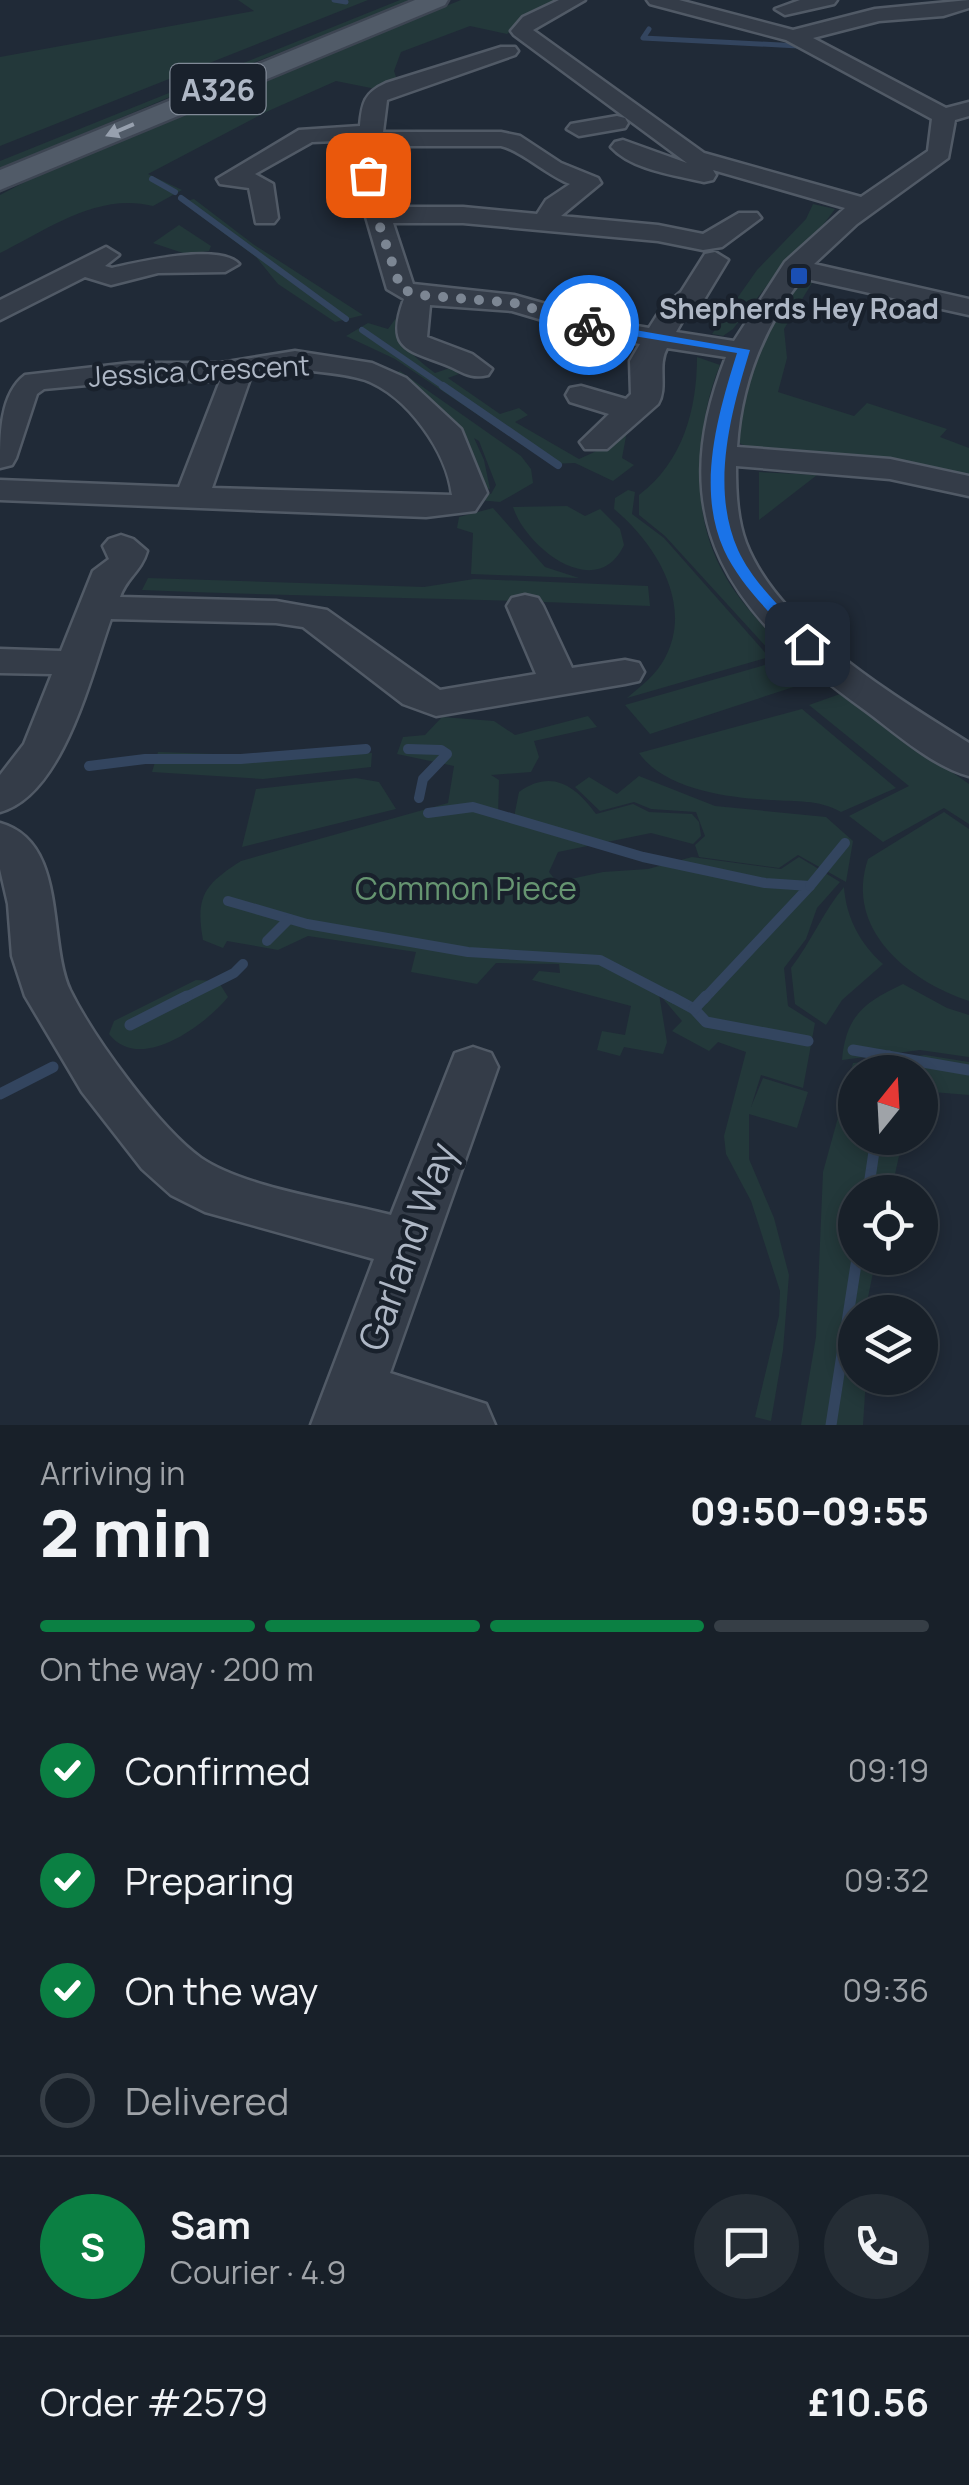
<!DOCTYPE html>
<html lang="en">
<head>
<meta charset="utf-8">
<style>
	body { margin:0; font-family:Manrope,sans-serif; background:#252d35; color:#f1f3f6; height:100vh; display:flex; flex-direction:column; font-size:38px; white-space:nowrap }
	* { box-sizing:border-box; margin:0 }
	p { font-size:32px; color:#9fa3a8 }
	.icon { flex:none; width:55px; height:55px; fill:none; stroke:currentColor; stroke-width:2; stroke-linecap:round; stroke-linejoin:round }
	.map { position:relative; height:1425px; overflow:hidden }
	.details { display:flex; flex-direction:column; background:#182029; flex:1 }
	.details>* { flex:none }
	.needle { width:65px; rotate:18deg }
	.buttons { position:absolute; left:838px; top:1055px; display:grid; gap:20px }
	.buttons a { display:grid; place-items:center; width:100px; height:100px; border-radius:50%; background:#182029; box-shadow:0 5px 15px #0003,0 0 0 2px #363e46; font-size:50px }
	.pin { position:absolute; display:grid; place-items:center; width:85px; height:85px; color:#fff; margin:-42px; border-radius:20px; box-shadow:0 5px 15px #0006 }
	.courier { position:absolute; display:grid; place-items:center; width:100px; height:100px; margin:-50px; border:8px solid #1a73e8; border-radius:50%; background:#fff; color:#222; box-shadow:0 2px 12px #0007 }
	.head em { font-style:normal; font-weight:800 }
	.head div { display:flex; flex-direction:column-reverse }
	.head { display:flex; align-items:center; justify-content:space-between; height:170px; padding:0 40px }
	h1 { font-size:65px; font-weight:800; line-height:75px }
	.bar { display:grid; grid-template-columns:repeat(4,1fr); gap:15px 10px; align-content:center; height:120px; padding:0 40px }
	.bar i { height:12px; border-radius:8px; background:#363e46 }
	.bar .active { background:#0b8043 }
	.bar p { grid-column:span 4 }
	.line { display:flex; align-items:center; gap:25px; padding:0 40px; border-top:2px solid #363e46 }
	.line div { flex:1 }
	.round { display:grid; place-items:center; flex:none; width:105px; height:105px; border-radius:52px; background:#252d35 }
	ol { padding:0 40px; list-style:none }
	li { display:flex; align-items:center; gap:30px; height:110px }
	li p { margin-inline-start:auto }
	li .icon { padding:10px; border-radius:50%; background:#0b8043; color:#fff; stroke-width:4 }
	li:last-child { color:#9fa3a8 }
	li i { width:55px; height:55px; border:5px solid #363e46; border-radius:50% }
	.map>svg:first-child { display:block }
	.green { fill:#23383a }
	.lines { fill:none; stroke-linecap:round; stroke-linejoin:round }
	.stream-far4 { stroke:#33455f; stroke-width:5 }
	.stream-far3 { stroke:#33455f; stroke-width:6 }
	.stream-far2 { stroke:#33455f; stroke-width:8 }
	.stream-far1 { stroke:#33455f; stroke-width:10 }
	.stream { stroke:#33455f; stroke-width:11 }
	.minor-casing { stroke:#515a66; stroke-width:5 }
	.major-casing { stroke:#3d4552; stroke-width:5 }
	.minor { fill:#343c48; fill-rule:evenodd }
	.major { fill:#515b68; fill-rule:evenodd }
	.oneway { fill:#97a0ae }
	.route { fill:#1a73e8 }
	.done { stroke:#7c8693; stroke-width:10; stroke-dasharray:0 18 }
	.transit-dot { fill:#1a4fb4; stroke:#19212c; stroke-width:4 }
	.labels { text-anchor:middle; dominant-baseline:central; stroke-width:9; stroke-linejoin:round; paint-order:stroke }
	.far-poi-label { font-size:28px; font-weight:bold; fill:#aeb7c5; stroke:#19212c }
	.far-street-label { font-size:28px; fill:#aeb7c5; stroke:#19212c }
	.shield { fill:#19212c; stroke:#818a97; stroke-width:2.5 }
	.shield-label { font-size:30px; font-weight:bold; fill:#aeb7c5 }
	.park-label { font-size:32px; fill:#669571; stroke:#19212c }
	.near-street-label { font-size:38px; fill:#aeb7c5; stroke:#19212c }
</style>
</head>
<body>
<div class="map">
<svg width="969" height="1425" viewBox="0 0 969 1425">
	<rect width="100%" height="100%" fill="#202a37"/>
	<g class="green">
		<polygon points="238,0 368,0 0,146 0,57 254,11"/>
		<polygon points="400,0 416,0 224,74 0,169 0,161"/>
		<path d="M 461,0 L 564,0 L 534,13 L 507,34 L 470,26 L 401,52 L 394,71 L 397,80 L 376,89 L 336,81 L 266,112 L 148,174 L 182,190 L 153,206 C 98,192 48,229 0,253 L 0,195 L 84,151 Z"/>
		<polygon points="194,199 253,244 363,315 335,322 278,284 256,257 182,202"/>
		<polygon points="813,204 835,209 820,229 783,265 733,329 723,336 712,334 757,270 806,219"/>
		<polygon points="179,225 211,246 209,251 186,254 153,243"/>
		<path d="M 803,275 L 815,278 L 784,329 L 787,358 L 778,392 L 854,416 L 867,403 L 947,429 L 940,437 L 969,448 L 969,479 L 750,448 L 735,441 C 734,379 767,323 803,275 Z"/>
		<path d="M 396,318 L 401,320 C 401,347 414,357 435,373 L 450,368 L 459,374 L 448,378 L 500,414 L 519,408 L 528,415 L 515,422 L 579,459 L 601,449 L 617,428 L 627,431 L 622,458 L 634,465 L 613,481 L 575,463 L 551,464 L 395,359 L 346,336 L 368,323 L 388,329 Z"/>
		<path d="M 697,357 L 720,365 C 708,394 703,421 701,454 C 692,560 743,613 821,678 L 650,734 L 625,705 L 779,661 L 665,536 L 639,515 L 639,495 C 683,462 697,409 697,357 Z"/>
		<path d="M 400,371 L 521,456 L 531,469 L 533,483 L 500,502 L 478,500 L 479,492 L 491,494 L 496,485 L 479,441 L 474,438 L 484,460 L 490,489 L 478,487 C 476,465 474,445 458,430 L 461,428 L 396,373 Z"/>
		<polygon points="759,472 817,475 759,520"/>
		<path d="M 628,490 L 635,492 L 632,514 L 664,538 L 769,657 L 627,698 C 641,686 656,675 665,658 C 694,604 655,543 614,509 L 615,498 Z"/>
		<path d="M 567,506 L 585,516 L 600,509 L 620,529 L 624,545 C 597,603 526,548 513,507 Z"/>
		<polygon points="493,508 545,567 579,578 471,574 473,533 457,528 459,517"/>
		<path d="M 148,578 L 424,587 L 474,579 L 648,586 L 650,606 C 481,598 312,597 142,590 Z"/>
		<polygon points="840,694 969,784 969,824 944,808 883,842 849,816 909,786 809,705"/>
		<path d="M 802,709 L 896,788 L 841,812 C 818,799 796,802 771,800 C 730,798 665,790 639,753 Z"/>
		<path d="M 588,716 L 597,727 L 534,741 L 539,757 L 531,772 L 491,775 L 499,780 L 498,815 L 514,817 L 519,792 C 551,769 575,785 596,814 L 633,804 L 649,812 L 692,814 L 699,822 L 701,836 L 693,844 L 651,833 L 558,852 L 549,872 L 557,882 L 603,872 L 648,869 L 692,857 L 781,869 L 799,857 L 840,882 L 817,908 L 806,939 L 784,968 L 788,1006 L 815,1023 L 803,1088 L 761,1075 L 751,1107 L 763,1078 L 808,1092 L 797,1128 L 749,1114 L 749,1159 L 774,1218 L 789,1275 L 783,1350 L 771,1421 L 755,1417 L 779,1316 L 780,1291 L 751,1201 L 726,1154 L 724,1136 L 746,1052 L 718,1042 L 709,1051 L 672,1031 L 682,1021 L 659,994 L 667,1042 L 663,1054 L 624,1047 L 620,1056 L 597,1050 L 602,1031 L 625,1035 L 631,1006 L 532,980 L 539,971 L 560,973 L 559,964 L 496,963 L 477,984 L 411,972 L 416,952 L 308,936 L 278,950 L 227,941 L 223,948 L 203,940 C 195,896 205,884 241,861 L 448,803 L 454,766 L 397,754 L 403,737 L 425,735 L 442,717 L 494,721 L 515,735 Z"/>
		<polygon points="158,752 274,756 372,753 371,767 263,779 152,772"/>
		<polygon points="639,776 715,806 826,817 853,841 846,882 798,855 779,868 699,857 695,845 705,836 696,812 651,809 634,802 600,811 575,787 589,777 617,794"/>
		<polygon points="356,778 379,782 396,809 242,847 256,789"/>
		<path d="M 944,812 L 969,829 L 969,1001 C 908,981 844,929 868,859 Z"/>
		<path d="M 844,887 C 846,917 860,944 883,964 L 842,1000 L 826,1025 L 795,1004 L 791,968 C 811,942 823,912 844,887 Z"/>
		<path d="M 196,980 L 218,981 L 228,997 C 205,1025 140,1074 109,1034 L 114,1021 Z"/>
		<path d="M 903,984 L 947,1008 L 969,1015 L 969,1057 L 920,1050 L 842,1060 C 846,1015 865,1002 903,984 Z"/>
		<polygon points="925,1055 969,1062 969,1095 920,1091 920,1072 855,1072 855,1138 903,1138 891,1192 855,1192 855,1258 876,1258 865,1312 855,1312 855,1378 866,1378 863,1425 801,1425 816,1337 823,1172 853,1063"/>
	</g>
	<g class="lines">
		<g class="stream-far4">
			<polyline points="334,0 346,2"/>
			<polyline points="649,29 643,38 799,46"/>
		</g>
		<g class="stream-far3">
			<polyline points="152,179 175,192"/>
			<polyline points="181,198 346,319"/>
			<polyline points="362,330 446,388"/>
		</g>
		<polyline class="stream-far2" points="443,386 558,465"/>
		<g class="stream-far1">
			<polyline points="408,749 441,750 447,754 423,779 419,798"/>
			<polyline points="89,766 145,759 241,759 366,749"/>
			<polyline points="428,813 473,807 643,857 765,883 810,886 704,999"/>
			<polyline points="810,886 845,843"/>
			<polyline points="228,901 307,924 468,952 600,960 675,999"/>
			<polyline points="267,941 289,919"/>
			<polyline points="182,999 234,973 243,964"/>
		</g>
		<g class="stream">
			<polyline points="670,996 694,1009 706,1022 808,1041"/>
			<polyline points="694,1009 706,996"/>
			<polyline points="130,1025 187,996"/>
			<polyline points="853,1050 969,1070"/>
			<polyline points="887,1072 889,1056"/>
			<polyline points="0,1094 53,1067"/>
			<polyline points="868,1192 876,1138"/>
			<polyline points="831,1425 857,1258"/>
		</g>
		<g class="minor-casing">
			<g id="minor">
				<path d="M 559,0 L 585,0 L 533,30 L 704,153 L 861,197 L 928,151 L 932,119 L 786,40 L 650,4 L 647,0 L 679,0 L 793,30 L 875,9 L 969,0 L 969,8 L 943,16 L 879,21 L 813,38 L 946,108 L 969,102 L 969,116 L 955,120 L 948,158 L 857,224 L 814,264 L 969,299 L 969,315 L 802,278 C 763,328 741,383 737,447 L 890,459 L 969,476 L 969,496 L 890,479 L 736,466 C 736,492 737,519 746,543 C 779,628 895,696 969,743 L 969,776 C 932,766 897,734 866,711 C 733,616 660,524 726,357 L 667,348 C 657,366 668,387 658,404 L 607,449 L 585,449 L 580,442 L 609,414 L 570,402 L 566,395 L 570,388 L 581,386 L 626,399 L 631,394 L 630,361 L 640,344 L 593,335 L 512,311 L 430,305 L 427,337 L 472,354 L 492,369 L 488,375 C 472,379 464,373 451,367 C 411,350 384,353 404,299 L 387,289 L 357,186 L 359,140 L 312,142 L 255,174 L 273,184 L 278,218 L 274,223 L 256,223 L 249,188 L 220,184 L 217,179 L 299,130 L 360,126 C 362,103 364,93 386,83 L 501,47 L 515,47 L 518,51 L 515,55 L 387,100 L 383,132 L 501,132 L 520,136 L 561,163 L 598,178 L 601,183 L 561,216 L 658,225 L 703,234 L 739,213 L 757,213 L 761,218 L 722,247 L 703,250 L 658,241 L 463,223 L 393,223 L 413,284 L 514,295 L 606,321 L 649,328 L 661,309 L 681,292 L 705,254 L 715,252 L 728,260 L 702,303 L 683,320 L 676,332 L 734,341 L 785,262 L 845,208 L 713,170 L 716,175 L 713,180 L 704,182 C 675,175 632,170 611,147 L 615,142 L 623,140 L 687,163 L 514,35 L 511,31 L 523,17 ZM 383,146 L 501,146 C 520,150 547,175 570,184 L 546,200 L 537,214 L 463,207 L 388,207 L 381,186 Z"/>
				<polygon points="800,0 837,0 834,4 785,15 775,9"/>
				<polygon points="617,116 625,118 628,123 625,128 579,136 567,129 571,124"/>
				<path d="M 106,247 L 119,255 L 105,266 L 112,268 C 138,262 220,243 239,264 L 225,272 L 158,273 L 111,285 L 85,277 L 0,320 L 0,300 Z"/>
				<path d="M 295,351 L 372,363 L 406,378 L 461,429 L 487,493 L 475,511 L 426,517 L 0,500 L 0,480 L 179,487 L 220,381 L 130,381 L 44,389 L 37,394 L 16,458 L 12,465 L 0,468 C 0,434 0,394 25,375 L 130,363 L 221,363 ZM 295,369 C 317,372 344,373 365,380 C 408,396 447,452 452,495 L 212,488 L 251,376 Z"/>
				<path d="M 121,535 L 133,539 L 147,551 C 141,572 127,577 120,597 L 276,601 L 327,610 L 440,690 L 536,674 L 507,606 L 512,598 L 525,595 L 538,598 L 543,606 L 572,668 L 625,660 L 639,663 L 644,672 L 639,681 L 625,684 L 436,716 L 403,704 L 303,627 L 276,623 L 111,619 C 91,675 63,795 0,812 L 0,775 L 24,744 L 52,674 L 0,673 L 0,649 L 61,651 L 93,571 L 109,559 L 103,546 L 109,539 Z"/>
				<path d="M 0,823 C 68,842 47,940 70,990 C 93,1037 159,1128 201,1158 C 245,1188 338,1201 391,1215 L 455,1053 L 473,1047 L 491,1053 L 498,1067 L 390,1373 L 486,1404 L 495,1425 L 311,1425 L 374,1259 L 205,1212 L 171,1195 L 142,1169 L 82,1092 L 25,996 L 12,956 L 8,904 L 0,869 Z"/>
			</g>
		</g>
		<g class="major-casing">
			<polygon id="major" points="415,0 448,0 445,5 0,190 0,170"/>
		</g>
		<use href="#minor" class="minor"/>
		<use href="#major" class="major"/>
	</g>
	<defs><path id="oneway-solid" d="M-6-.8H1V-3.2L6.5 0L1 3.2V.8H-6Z" transform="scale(2.5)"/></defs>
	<use class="oneway" href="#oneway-solid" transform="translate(120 130) rotate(157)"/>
	<path class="route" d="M 589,322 L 750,350 C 731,412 710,487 738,550 C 754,585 787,613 812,641 L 812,647 L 801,647 C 775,617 741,587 724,550 C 696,488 718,414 737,353 L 585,328 Z"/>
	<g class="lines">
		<polyline class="done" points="368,175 376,215 401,289 420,295 514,303 589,325"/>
	</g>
	<rect class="transit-dot" x="789" y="266" width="20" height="20" rx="5"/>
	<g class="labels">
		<g class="far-poi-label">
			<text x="799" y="308">Shepherds Hey Road</text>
		</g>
		<g class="far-street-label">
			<text transform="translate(199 370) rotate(-3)">Jessica Crescent</text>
		</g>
		<rect class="shield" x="170.5" y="64" width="95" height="50" rx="8"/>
		<g class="shield-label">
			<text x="218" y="89">A326</text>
		</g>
		<g class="park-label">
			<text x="466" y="888">Common Piece</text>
		</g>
		<g class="near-street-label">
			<text transform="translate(406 1246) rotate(-70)">Garland Way</text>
		</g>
	</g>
</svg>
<div class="buttons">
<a><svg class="needle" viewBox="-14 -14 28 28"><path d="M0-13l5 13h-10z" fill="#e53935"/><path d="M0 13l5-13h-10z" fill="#9fa3a8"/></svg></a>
<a><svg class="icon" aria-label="locate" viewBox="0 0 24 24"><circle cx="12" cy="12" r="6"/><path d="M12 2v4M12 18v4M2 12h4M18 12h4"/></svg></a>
<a><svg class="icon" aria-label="layers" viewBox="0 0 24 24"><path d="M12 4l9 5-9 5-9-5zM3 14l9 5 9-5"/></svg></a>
</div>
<div class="pin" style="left:368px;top:175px;background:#ea580c"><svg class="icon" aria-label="bag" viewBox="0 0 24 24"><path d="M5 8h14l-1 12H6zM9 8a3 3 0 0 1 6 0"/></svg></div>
<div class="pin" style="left:807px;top:644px;background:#1f2937"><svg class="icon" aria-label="home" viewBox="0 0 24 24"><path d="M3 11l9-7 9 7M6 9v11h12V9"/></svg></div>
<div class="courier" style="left:589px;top:325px"><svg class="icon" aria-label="bike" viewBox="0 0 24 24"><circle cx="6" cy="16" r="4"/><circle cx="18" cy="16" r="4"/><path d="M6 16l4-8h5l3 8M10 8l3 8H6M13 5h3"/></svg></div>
</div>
<section class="details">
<div class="head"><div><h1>2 min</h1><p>Arriving in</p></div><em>09:50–09:55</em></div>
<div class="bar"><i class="active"></i><i class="active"></i><i class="active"></i><i></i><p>On the way · 200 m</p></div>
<ol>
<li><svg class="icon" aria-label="check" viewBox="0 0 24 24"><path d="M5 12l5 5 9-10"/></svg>Confirmed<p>09:19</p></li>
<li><svg class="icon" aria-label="check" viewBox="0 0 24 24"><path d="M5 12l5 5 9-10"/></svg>Preparing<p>09:32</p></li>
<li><svg class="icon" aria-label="check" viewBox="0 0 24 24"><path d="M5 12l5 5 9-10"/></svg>On the way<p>09:36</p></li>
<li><i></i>Delivered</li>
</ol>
<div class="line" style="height:180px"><b class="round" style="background:#0b8043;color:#fff">S</b><div><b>Sam</b><p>Courier · 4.9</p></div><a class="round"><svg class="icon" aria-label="chat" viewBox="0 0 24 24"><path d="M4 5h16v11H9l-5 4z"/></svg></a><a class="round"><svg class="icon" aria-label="phone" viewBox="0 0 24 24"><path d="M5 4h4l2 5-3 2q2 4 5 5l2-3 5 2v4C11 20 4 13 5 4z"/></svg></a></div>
<div class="line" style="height:130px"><div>Order #2579</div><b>£10.56</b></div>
</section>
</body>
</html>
